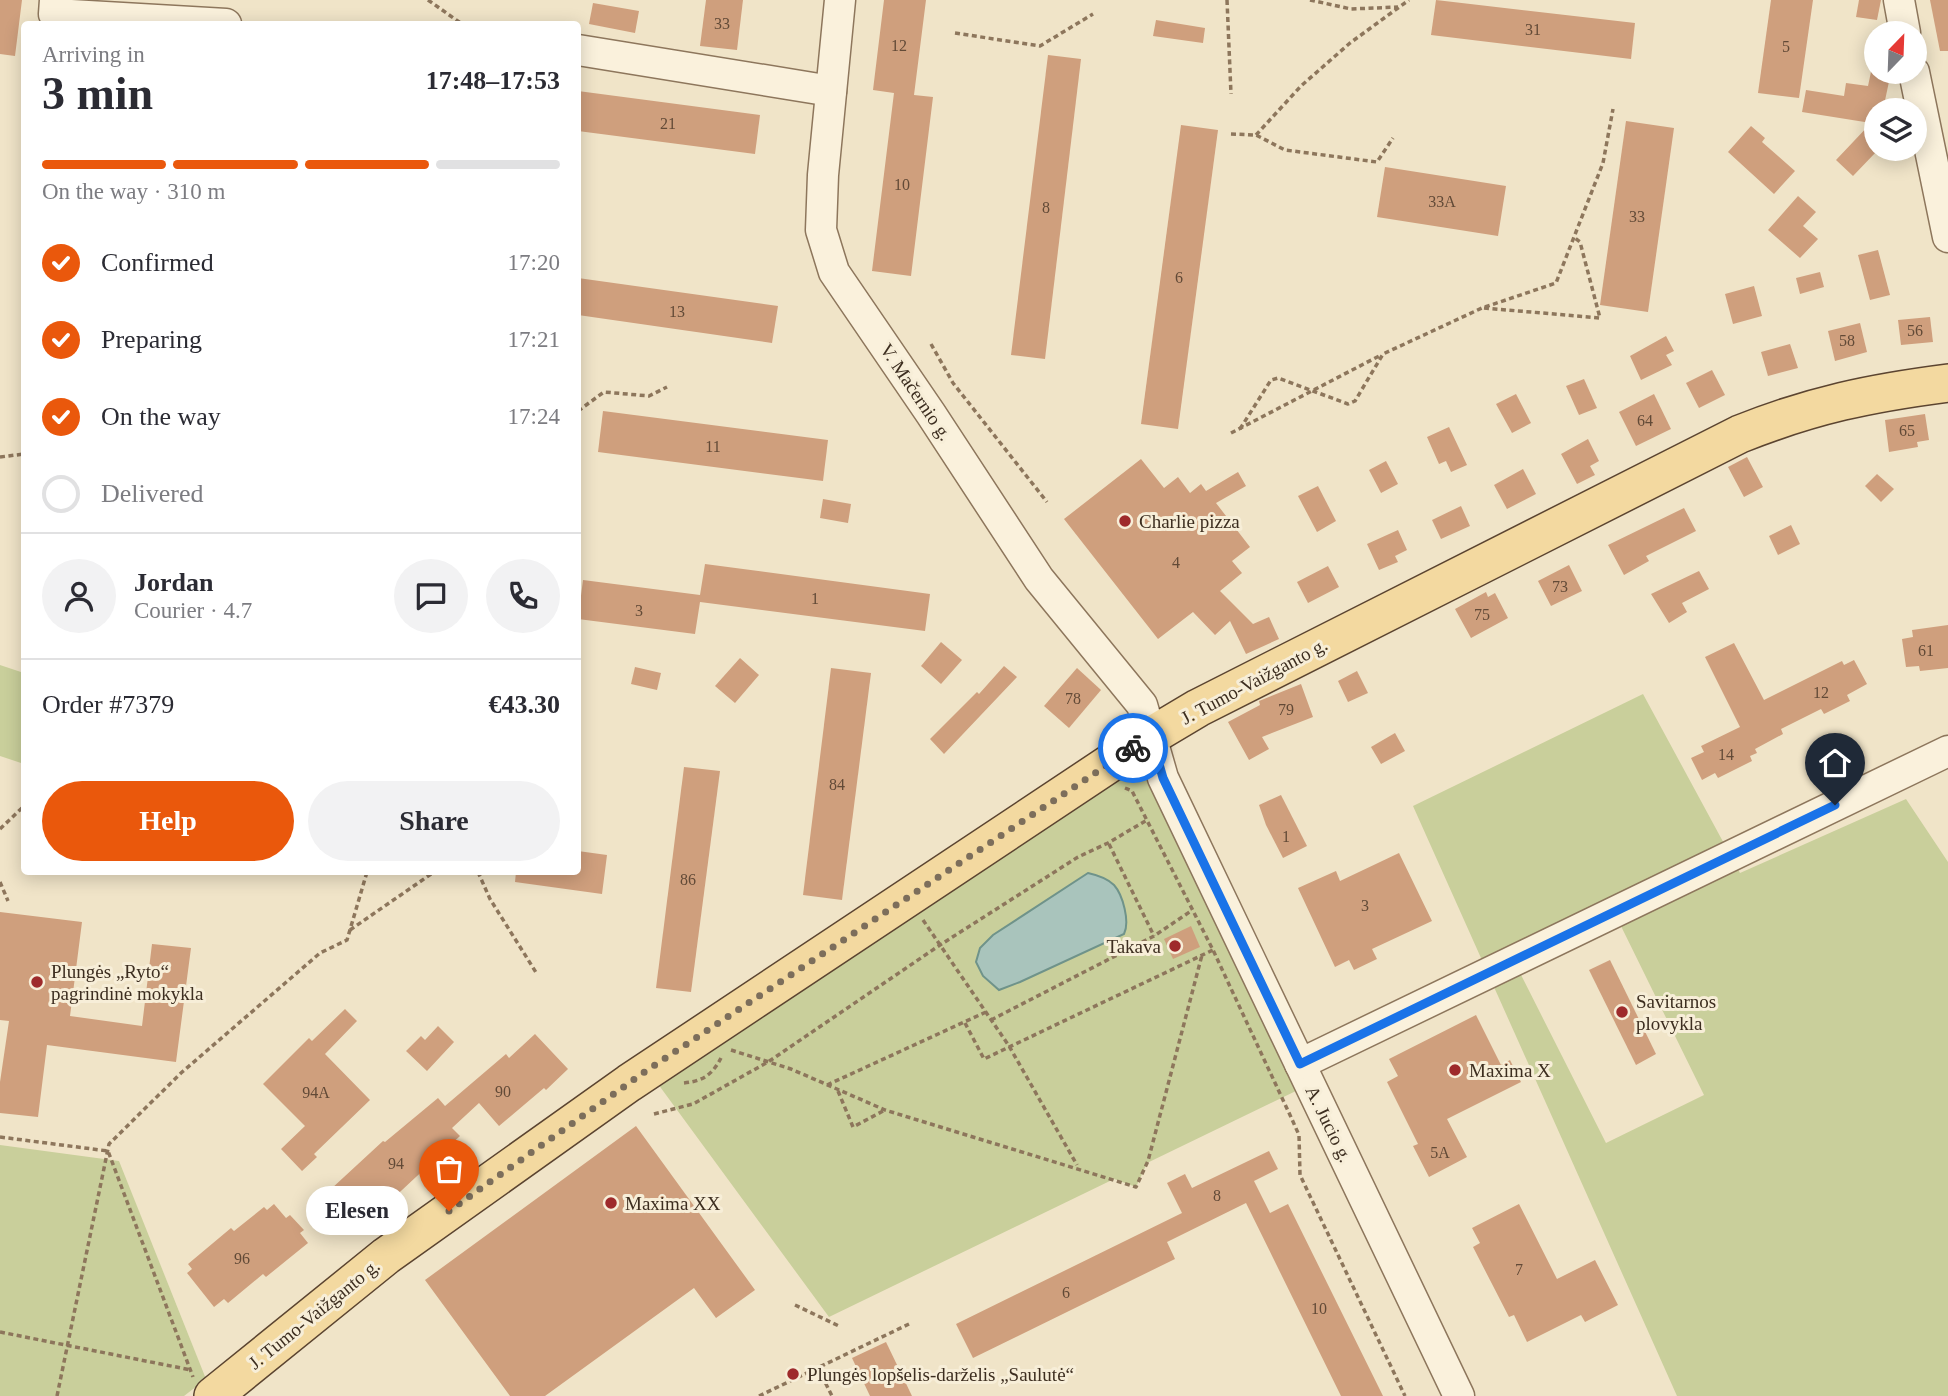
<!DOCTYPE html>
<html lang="en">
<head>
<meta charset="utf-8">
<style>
	body { margin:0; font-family:Georgia,serif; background:#f2f2f3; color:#2b2b33; height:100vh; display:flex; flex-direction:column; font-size:26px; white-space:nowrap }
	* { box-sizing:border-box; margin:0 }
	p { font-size:23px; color:#7c7c81 }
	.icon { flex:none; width:38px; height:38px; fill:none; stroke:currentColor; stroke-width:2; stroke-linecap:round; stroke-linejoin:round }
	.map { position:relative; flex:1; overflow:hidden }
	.panel { position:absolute; left:21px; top:21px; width:560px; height:854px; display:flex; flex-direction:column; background:#fff; border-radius:7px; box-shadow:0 4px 18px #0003 }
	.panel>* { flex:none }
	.needle { width:46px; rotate:23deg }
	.fabs { position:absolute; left:1864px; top:21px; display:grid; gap:14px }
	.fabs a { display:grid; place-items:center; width:63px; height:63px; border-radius:50%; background:#fff; box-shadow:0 4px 18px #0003; font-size:35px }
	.pin { position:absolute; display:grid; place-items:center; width:60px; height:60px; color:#fff; margin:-72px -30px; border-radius:50% 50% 50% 0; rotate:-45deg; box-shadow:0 0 7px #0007 }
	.pin .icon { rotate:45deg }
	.courier { position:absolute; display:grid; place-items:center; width:70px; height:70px; margin:-35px; border:5px solid #1a73e8; border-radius:50%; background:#fff; color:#222; box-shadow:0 2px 9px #0007 }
	.bubble { position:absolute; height:49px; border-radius:24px; background:#fff; box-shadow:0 4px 18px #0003; font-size:23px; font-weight:700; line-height:49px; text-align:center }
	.overview em { font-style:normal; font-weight:700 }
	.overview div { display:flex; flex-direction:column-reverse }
	.overview { display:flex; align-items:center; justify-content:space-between; height:119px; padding:0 21px }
	h1 { font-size:46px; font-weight:700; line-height:52px }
	.bar { display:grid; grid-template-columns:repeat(4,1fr); gap:10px 7px; align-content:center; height:84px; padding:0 21px }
	.bar i { height:9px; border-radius:5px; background:#e1e1e2 }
	.bar .current { background:#ea580c }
	.bar p { grid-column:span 4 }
	.line { display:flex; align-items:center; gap:18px; padding:0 21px; border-top:2px solid #e1e1e2 }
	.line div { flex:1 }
	.round { display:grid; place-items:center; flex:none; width:74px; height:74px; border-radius:37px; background:#f2f2f3 }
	ol { padding:0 21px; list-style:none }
	li { display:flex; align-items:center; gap:21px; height:77px }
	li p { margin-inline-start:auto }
	li .icon { padding:7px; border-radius:50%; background:#ea580c; color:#fff; stroke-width:4 }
	li:last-child { color:#7c7c81 }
	li i { width:38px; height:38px; border:4px solid #e1e1e2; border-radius:50% }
	.primary-button { display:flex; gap:14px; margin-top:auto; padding:14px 21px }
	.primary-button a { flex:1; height:80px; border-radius:42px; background:#ea580c; color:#fff; font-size:28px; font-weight:700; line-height:80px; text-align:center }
	.primary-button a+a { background:#f2f2f3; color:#2b2b33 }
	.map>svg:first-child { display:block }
	.green { fill:#c9cf9b; fill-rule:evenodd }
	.water { fill:#a9c4bc; stroke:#6f938a; stroke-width:2 }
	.building { fill:#cf9f7d }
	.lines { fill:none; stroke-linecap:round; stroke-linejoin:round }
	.minor-casing { stroke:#8d765c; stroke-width:33 }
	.major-casing { stroke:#5b4430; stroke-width:40 }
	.path { stroke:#8d765c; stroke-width:3.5; stroke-dasharray:5 3.5; stroke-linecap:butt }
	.minor { stroke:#faf1dc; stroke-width:30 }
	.major { stroke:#f3d9a0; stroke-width:37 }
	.done { stroke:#7c6e5b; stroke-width:7; stroke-dasharray:0 12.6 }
	.route { stroke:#1a73e8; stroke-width:9 }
	.poi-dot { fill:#9e2a2b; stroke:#f7eed8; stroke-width:2.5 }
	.labels { text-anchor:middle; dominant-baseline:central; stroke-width:6; stroke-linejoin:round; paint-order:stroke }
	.number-label { font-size:16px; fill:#624a37 }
	.street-label { font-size:19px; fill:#3d2e20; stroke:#f7eed8 }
	.poi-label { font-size:19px; fill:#3d2e20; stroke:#f7eed8; text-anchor:start }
</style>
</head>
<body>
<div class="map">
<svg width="1948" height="1396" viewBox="0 0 1948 1396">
	<rect width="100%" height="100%" fill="#f0e4c8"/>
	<g class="green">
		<polygon points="0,665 24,673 24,764 0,756"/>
		<path d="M 1643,694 L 1740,873 L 1906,799 L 1948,862 L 1948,1396 L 1677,1396 L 1413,806 ZM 1618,920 L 1704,1095 L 1606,1143 L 1518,969 Z"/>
		<polygon points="1139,764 1298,1090 1147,1163 1136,1187 1114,1179 829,1317 658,1084"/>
		<polygon points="0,1145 119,1161 206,1379 184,1396 0,1396"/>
	</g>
	<path class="water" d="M 1088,873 C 1097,875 1107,878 1114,885 C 1123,895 1130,922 1124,934 L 1020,982 L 999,990 L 983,976 L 976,962 L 980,948 L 993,935 Z"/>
	<g class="building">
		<polygon points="0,0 22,0 15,56 0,54"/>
		<polygon points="706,0 743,0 737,50 700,46"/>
		<polygon points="884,0 926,0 914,95 933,97 911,276 872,271 894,93 873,90"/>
		<polygon points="1436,0 1635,23 1631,59 1431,35"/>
		<polygon points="1771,0 1813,0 1799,98 1758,93"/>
		<polygon points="1859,0 1881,0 1877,20 1856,17"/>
		<polygon points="1930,0 1948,0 1948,51 1940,51"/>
		<polygon points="593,3 639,11 635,33 589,24"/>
		<polygon points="1156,20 1205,28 1203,43 1153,36"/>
		<polygon points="1048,55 1081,59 1045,359 1011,355"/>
		<polygon points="1871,72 1891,72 1883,110 1876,110 1876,152 1853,176 1836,160 1871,123 1802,112 1806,90 1844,96 1846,83 1868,86"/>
		<polygon points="578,91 760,115 755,154 578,131"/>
		<polygon points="1626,121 1674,128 1648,312 1600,305"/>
		<polygon points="1181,125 1218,130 1178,429 1141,424"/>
		<polygon points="1751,126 1765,138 1762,142 1795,171 1774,194 1728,152"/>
		<polygon points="1385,167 1506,186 1498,236 1377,217"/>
		<polygon points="1798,196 1816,212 1803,226 1818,239 1800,258 1768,230"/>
		<polygon points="1878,250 1890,295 1870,300 1858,255"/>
		<polygon points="1820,272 1824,287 1800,294 1796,278"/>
		<polygon points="578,278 778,306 772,343 578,315"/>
		<polygon points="1754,286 1762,316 1733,324 1725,294"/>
		<polygon points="1930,317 1933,342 1901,345 1898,320"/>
		<polygon points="1860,323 1867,352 1835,361 1828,331"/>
		<polygon points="1666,336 1674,351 1666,355 1672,365 1641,380 1630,356"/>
		<polygon points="1790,344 1798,368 1768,376 1761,352"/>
		<polygon points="1712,370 1725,395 1699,408 1686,383"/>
		<polygon points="1584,379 1597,408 1579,415 1566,386"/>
		<polygon points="1516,394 1531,423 1512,433 1496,404"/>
		<polygon points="1654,394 1671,429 1636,446 1619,412"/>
		<polygon points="603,411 828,440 823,481 598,452"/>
		<polygon points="1925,414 1929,440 1917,442 1918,447 1889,452 1885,420"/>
		<polygon points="1449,427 1467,465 1451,472 1446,461 1439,464 1427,437"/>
		<polygon points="1588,439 1599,461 1590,466 1595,475 1577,484 1561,454"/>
		<polygon points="1747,457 1763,487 1744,497 1728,467"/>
		<polygon points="1141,459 1164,488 1178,477 1190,493 1201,484 1206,491 1238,472 1246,486 1216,503 1250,547 1232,561 1242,573 1220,591 1253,624 1269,617 1279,639 1246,654 1230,621 1215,635 1193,612 1158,639 1064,519"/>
		<polygon points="1386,461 1398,484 1381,493 1369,470"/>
		<polygon points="1523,469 1536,494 1507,509 1494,485"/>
		<polygon points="1877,474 1894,489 1881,502 1865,486"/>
		<polygon points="1318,486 1336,521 1317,532 1298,496"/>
		<polygon points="823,499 851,504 848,523 820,518"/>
		<polygon points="1461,506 1470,526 1441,539 1432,520"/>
		<polygon points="1684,508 1696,531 1646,556 1649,561 1624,575 1608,545"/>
		<polygon points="1791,525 1800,544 1778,555 1769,536"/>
		<polygon points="1398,530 1407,550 1395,556 1398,562 1379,570 1367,544"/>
		<polygon points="705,564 930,594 925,631 700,602 695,634 578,619 583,580 700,595"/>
		<polygon points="1569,565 1582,591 1551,606 1538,581"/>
		<polygon points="1328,566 1339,587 1308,603 1297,582"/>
		<polygon points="1699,571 1709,589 1682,603 1687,612 1669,623 1651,594"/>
		<polygon points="1486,592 1488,597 1495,593 1508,618 1471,638 1455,609"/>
		<polygon points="1948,625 1948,668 1920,671 1919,666 1906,667 1902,639 1913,637 1912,630"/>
		<polygon points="941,642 962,660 941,684 921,666"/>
		<polygon points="1734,643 1764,700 1842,661 1844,665 1854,660 1867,684 1847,695 1850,701 1824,714 1821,709 1781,729 1783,734 1755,749 1757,753 1750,756 1752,761 1718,778 1715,773 1702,780 1691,758 1704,752 1701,746 1740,727 1705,657"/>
		<polygon points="740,658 759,675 735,703 715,686"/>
		<polygon points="1004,666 1017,677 944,754 930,739 977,692 979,694"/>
		<polygon points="635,667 661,673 657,690 631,684"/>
		<polygon points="831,668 871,673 842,900 803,895"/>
		<polygon points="1077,668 1101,690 1069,728 1044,706"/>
		<polygon points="1357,671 1368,693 1348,702 1338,681"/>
		<polygon points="1301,684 1313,717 1262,737 1269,749 1249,760 1228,722 1260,705 1259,701"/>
		<polygon points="1395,733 1405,751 1381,764 1371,747"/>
		<polygon points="684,767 720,771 691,992 656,988"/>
		<polygon points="1281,795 1307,846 1283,858 1266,825 1259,805"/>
		<polygon points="578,851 607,855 602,894 515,882 516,872 578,872"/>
		<polygon points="1399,853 1432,921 1372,949 1377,959 1354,970 1349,960 1335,967 1298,888 1336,871 1340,881"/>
		<polygon points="0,912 82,922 70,1016 142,1026 152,944 191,948 176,1062 47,1045 38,1117 0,1113 0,1082 9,1021 0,1020"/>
		<polygon points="1191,926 1200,947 1173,959 1164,939"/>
		<polygon points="1610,960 1656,1054 1636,1065 1589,970"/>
		<polygon points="345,1009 357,1021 325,1054 370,1100 314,1154 317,1157 302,1171 281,1149 305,1126 263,1084 309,1038 312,1041"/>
		<polygon points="1476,1015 1501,1065 1510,1060 1521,1082 1447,1119 1467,1157 1429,1177 1413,1146 1418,1144 1387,1082 1398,1076 1389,1059"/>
		<polygon points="438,1026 454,1042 427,1071 406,1051 421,1036 425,1040"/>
		<polygon points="535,1034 568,1069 546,1090 544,1088 499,1126 479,1103 452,1128 460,1136 358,1231 341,1212 347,1206 331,1189 383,1141 385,1142 438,1098 445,1106 506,1054 509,1058"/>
		<polygon points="636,1126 755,1290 716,1318 694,1288 545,1396 510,1396 425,1280"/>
		<polygon points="1269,1151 1278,1169 1254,1181 1270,1213 1288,1204 1383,1396 1341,1396 1246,1203 1167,1242 1175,1259 973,1358 956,1324 1182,1213 1167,1183 1185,1174 1192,1188"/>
		<polygon points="274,1204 286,1218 290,1215 304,1230 300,1233 308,1243 266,1277 263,1274 228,1303 224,1299 214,1307 187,1273 192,1269 188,1264 231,1228 234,1231 264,1207 267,1210"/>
		<polygon points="1519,1204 1557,1279 1595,1260 1618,1305 1585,1322 1581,1315 1527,1342 1514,1315 1509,1317 1473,1247 1480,1243 1472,1228"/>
		<polygon points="886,1342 912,1396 870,1396 852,1358"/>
	</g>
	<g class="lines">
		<g class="minor-casing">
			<g id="minor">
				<polyline points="55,0 54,14 226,24"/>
				<polyline points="840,0 823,175 821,230 834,272 931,414 1039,579 1142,705 1163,778 1459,1396"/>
				<polyline points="1899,0 1905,33"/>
				<polyline points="578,50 831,91"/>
				<polyline points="1914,72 1948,237"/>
				<polyline points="1300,1064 1948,751"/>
			</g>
		</g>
		<g class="major-casing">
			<path id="major" d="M 213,1396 L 386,1256 L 629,1083 L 1151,736 L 1198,708 L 1740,434 C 1813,405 1870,393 1948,383"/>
		</g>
		<g class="path">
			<polyline points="428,0 462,24"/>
			<polyline points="1227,0 1231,94"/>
			<polyline points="1310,0 1351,9 1398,7"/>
			<polyline points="955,33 1040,46 1093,14"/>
			<polyline points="1231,134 1256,135 1285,150 1377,162 1393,138"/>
			<polyline points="1256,135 1301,86 1350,43 1409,0"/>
			<polyline points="1484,308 1600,318 1580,242 1575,238"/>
			<polyline points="931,344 953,383 1047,502"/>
			<polyline points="578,411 604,392 649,396 667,387"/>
			<polyline points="1240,429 1271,380 1278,378 1348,404 1355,401 1383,354 1482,308 1556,283 1603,163 1613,109"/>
			<polyline points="1231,433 1381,355"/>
			<polyline points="0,457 24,454"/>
			<polyline points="1125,788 1132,791 1213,950 1290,1115 1299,1135 1300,1175 1405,1396"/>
			<polyline points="0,829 24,806"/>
			<polyline points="1109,844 1154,936"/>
			<polyline points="478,872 490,899 537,974"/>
			<polyline points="0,882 8,901"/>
			<polyline points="923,920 1009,1046 1077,1165"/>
			<polyline points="350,930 434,872"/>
			<polyline points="991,1020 1154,936 1191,911"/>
			<polyline points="965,1023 984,1059 1213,950"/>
			<polyline points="731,1050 791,1069 885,1110 1136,1187 1148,1161 1202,955"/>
			<path d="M 684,1083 C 703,1081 712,1075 721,1058"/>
			<polyline points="827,1085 986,1012"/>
			<polyline points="838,1091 853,1127 885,1110"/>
			<polyline points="654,1114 693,1104 768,1062 940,945 1078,857 1108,843 1147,820"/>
			<polyline points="0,1137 108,1151 193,1377"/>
			<polyline points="795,1305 839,1326"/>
			<polyline points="0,1332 191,1370"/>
			<polyline points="818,1368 832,1396"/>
			<polyline points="57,1396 109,1144 181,1073 320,953 347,940 367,872"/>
			<polyline points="759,1396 909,1324"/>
		</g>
		<use href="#minor" class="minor"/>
		<use href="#major" class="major"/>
	</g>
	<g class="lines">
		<polyline class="done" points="449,1211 646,1071 1133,748"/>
		<polyline class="route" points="1133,748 1151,736 1163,778 1300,1064 1835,805"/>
	</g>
	<g class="poi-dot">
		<circle cx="1125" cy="521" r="7"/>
		<circle cx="1175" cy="946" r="7"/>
		<circle cx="37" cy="982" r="7"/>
		<circle cx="1622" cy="1012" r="7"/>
		<circle cx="1455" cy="1070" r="7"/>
		<circle cx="611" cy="1203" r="7"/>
		<circle cx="793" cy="1374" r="7"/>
	</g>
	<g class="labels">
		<g class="number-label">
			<text x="722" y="23">33</text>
			<text x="1533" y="29">31</text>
			<text x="899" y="45">12</text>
			<text x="1786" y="46">5</text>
			<text x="668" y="123">21</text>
			<text x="902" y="184">10</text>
			<text x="1442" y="201">33A</text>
			<text x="1046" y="207">8</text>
			<text x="1637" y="216">33</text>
			<text x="1179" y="277">6</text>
			<text x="677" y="311">13</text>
			<text x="1915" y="330">56</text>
			<text x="1847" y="340">58</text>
			<text x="1645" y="420">64</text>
			<text x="1907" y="430">65</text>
			<text x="713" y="446">11</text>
			<text x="1176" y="562">4</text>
			<text x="1560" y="586">73</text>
			<text x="815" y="598">1</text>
			<text x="639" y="610">3</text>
			<text x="1482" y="614">75</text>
			<text x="1926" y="650">61</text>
			<text x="1821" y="692">12</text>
			<text x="1073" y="698">78</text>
			<text x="1286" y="709">79</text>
			<text x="1726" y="754">14</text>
			<text x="837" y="784">84</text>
			<text x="1286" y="836">1</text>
			<text x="688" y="879">86</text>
			<text x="1365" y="905">3</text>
			<text x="503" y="1091">90</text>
			<text x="316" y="1092">94A</text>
			<text x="1440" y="1152">5A</text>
			<text x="396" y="1163">94</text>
			<text x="1217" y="1195">8</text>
			<text x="242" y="1258">96</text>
			<text x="1519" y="1269">7</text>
			<text x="1066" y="1292">6</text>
			<text x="1319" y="1308">10</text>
		</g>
		<g class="street-label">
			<text transform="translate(916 392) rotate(56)">V. Mačernio g.</text>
			<text transform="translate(1254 681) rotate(-28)">J. Tumo-Vaižganto g.</text>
			<text transform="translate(1329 1124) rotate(64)">A. Jucio g.</text>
			<text transform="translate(314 1314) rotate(-39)">J. Tumo-Vaižganto g.</text>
		</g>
		<g class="poi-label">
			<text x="1139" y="521">Charlie pizza</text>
			<text x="1161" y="946" text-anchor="end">Takava</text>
			<text x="51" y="971">Plungės „Ryto“<tspan x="51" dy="22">pagrindinė mokykla</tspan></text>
			<text x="1636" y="1001">Savitarnos<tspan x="1636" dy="22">plovykla</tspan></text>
			<text x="1469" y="1070">Maxima X</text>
			<text x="625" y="1203">Maxima XX</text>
			<text x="807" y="1374">Plungės lopšelis-darželis „Saulutė“</text>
		</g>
	</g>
</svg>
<div class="fabs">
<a><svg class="needle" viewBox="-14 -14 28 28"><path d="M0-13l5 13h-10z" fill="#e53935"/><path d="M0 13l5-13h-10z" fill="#7c7c81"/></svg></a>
<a><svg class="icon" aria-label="layers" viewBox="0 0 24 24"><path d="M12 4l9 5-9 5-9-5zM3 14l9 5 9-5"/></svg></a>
</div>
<div class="pin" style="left:449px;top:1211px;background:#ea580c"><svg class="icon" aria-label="bag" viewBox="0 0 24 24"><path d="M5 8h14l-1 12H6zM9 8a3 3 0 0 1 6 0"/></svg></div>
<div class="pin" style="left:1835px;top:805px;background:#1f2937"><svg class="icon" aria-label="home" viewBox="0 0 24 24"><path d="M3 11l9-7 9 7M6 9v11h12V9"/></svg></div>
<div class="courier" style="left:1133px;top:748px"><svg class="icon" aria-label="bike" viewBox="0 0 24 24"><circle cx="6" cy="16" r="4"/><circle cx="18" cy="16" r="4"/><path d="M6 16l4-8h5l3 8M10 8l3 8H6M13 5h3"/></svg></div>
<div class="bubble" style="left:306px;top:1186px;width:102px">Elesen</div>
<section class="panel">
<div class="overview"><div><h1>3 min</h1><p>Arriving in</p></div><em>17:48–17:53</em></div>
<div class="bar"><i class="current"></i><i class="current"></i><i class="current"></i><i></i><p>On the way · 310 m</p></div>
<ol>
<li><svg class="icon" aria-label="check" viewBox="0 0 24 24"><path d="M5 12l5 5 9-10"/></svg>Confirmed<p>17:20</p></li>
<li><svg class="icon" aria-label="check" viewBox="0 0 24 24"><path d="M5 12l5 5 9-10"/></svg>Preparing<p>17:21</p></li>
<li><svg class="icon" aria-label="check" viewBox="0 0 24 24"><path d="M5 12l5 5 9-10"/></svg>On the way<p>17:24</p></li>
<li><i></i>Delivered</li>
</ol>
<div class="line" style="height:126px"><a class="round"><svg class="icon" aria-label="person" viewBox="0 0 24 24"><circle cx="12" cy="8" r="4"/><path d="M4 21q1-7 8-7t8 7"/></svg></a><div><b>Jordan</b><p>Courier · 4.7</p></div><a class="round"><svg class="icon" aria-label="chat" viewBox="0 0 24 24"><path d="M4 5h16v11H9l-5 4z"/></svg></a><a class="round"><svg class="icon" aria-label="phone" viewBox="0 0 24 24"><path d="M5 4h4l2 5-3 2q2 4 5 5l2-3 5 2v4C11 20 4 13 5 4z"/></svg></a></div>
<div class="line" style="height:91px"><div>Order #7379</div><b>€43.30</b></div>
<div class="primary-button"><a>Help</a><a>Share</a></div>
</section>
</div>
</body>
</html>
